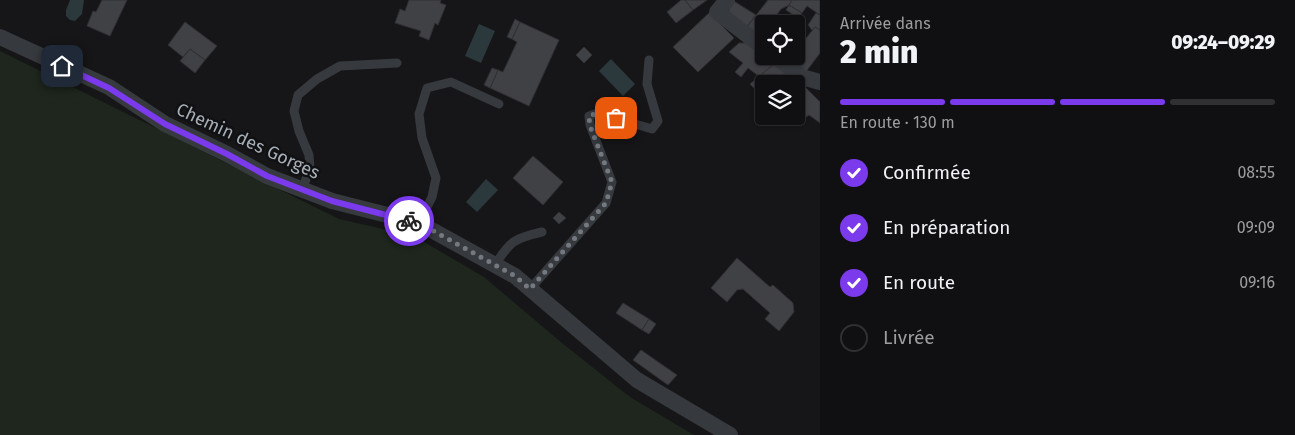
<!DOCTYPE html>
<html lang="fr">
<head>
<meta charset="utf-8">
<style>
	body { margin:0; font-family:"Fira Sans",sans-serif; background:#1e1e20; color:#f1f3f6; height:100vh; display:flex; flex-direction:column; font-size:19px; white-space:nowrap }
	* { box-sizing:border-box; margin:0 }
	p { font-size:16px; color:#9c9d9f }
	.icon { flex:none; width:28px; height:28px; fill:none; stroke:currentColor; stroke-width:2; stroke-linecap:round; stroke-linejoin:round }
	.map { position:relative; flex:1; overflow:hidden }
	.side { display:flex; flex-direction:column; background:#101012; width:475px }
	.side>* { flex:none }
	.buttons { position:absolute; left:755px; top:15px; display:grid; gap:10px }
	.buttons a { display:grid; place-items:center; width:50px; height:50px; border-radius:5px; background:#101012; box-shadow:0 1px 4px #0004,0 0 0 1px #303032; font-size:25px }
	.pin { position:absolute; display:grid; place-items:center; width:42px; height:42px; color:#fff; margin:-21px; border-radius:10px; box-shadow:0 2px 8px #0006 }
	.courier { position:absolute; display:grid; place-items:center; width:50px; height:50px; margin:-25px; border:4px solid #7c3aed; border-radius:50%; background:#fff; color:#222; box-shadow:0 1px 6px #0007 }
	.head em { font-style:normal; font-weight:800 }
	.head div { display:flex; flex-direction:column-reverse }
	.head { display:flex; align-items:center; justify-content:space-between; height:85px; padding:0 20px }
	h1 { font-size:32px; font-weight:800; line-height:38px }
	.bar { display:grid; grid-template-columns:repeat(4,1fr); gap:8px 5px; align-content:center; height:60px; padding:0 20px }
	.bar i { height:6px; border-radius:4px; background:#303032 }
	.bar .on { background:#7c3aed }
	.bar p { grid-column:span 4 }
	ol { padding:0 20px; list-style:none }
	li { display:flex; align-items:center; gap:15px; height:55px }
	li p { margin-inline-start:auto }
	li .icon { padding:5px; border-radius:50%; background:#7c3aed; color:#fff; stroke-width:4 }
	li:last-child { color:#9c9d9f }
	li i { width:28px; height:28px; border:2px solid #303032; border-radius:50% }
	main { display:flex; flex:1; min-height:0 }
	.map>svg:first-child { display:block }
	.green { fill:#1e261d }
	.water { fill:#2b383c }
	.building { fill:#404145; stroke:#303034 }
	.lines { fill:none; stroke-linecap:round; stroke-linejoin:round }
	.service { stroke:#36393d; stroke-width:9 }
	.minor { stroke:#36393d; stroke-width:16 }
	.done { stroke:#747980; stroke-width:5; stroke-dasharray:0 9 }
	.route { stroke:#7c3aed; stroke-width:6 }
	.labels { text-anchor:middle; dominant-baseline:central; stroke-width:5; stroke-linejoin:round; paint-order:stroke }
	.street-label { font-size:18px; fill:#a7afb8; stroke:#111113 }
</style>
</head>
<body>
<main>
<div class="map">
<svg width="820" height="435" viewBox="0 0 820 435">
	<rect width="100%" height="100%" fill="#161618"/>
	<polygon class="green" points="0,51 339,219 414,236 484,277 562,343 630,397 694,435 0,435"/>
	<g class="water">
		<polygon points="70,0 84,0 82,14 75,21 70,20 66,16 66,10"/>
		<polygon points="479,24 495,31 481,63 465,56"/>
		<polygon points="611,59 635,84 623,96 599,71"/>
		<polygon points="486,179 498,190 477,212 466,202"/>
	</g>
	<g class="building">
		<polygon points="102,0 127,0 110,36 87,26 93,11 96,12"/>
		<polygon points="409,0 441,0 440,3 446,5 438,25 435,23 429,40 419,36 421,31 395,23 400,9 405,11"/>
		<polygon points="681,0 685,0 693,10 676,23 667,12"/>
		<polygon points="685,0 707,0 693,10"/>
		<polygon points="732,0 756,15 746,28 728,13"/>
		<polygon points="768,0 792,0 789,5 781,9 770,24 764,24 764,32 759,38 746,28"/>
		<polygon points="792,0 820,0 820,15 807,6 802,13 789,5"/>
		<polygon points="789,5 802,13 798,18 786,10"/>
		<polygon points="709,13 734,38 698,72 673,47"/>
		<polygon points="816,13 820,15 820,30 815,27 812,30 808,25"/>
		<polygon points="784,15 793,21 791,24 778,24"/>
		<polygon points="515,19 520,22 512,39 507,37"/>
		<polygon points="185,22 217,46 205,60 190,49 183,57 168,45"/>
		<polygon points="520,22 559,40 529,106 490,88 498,70 503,72 517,42 512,39"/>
		<polygon points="815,27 820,30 820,53 805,73 789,60 792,56 796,56 796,51"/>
		<polygon points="739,43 748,43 764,54 764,56 767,56 775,63 760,77 748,68 741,77 735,72 743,63 729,52"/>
		<polygon points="584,47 592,55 584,63 576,55"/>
		<polygon points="190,49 205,60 195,73 180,61"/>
		<polygon points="775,63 790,74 779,84 764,84 764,98 750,84"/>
		<polygon points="492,68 498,70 490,88 484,85"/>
		<polygon points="805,87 820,102 820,123 809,115 806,117 802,114 804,111 796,105 796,95"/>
		<polygon points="533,156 563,182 543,205 513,178"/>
		<polygon points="559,212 566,218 559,224 553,218"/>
		<polygon points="737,258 770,287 773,285 793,303 794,312 779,331 765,319 770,313 743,289 737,290 727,302 711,288"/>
		<polygon points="623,303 649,319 642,330 616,313"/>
		<polygon points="649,319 656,324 649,334 642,330"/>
		<polygon points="641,350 677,375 668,385 633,360"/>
	</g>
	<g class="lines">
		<g class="service">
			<polyline points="302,190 310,168 309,155 299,131 294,111 298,95 317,79 340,66 397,63"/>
			<polyline points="419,223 432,197 436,178 422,138 419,114 427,88 451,82 499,104"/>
			<path d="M 495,265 C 510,241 515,238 542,232"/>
			<polyline points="530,289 606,203 612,182 590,125 589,116 598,113 652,129 658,121 647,84 649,60"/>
		</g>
		<g class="minor">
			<polyline points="727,0 717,12 764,48"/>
			<polyline points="0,37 109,87 165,124 227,154 267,176 332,201 419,223 515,276 637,380 730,435"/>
			<polyline points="775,56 802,77 820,82"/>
		</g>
	</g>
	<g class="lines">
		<polyline class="done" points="409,221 419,223 515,276 530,289 606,203 612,182 590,126 589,116 598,113 616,118"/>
		<polyline class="route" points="62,66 109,88 165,124 227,154 267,176 332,201 409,221"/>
	</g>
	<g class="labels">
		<g class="street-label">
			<text transform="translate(248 141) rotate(25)">Chemin des Gorges</text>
		</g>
	</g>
</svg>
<div class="buttons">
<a><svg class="icon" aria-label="locate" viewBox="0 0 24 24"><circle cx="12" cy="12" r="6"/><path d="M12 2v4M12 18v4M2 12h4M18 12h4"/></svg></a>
<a><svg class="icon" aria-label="layers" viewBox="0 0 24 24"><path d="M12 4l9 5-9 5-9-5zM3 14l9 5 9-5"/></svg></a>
</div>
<div class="pin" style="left:616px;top:118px;background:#ea580c"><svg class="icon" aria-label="bag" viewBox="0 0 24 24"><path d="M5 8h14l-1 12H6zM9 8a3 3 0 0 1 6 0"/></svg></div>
<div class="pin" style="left:62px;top:66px;background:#1f2937"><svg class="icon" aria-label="home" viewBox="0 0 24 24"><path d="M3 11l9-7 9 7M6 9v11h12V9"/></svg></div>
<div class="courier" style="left:409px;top:221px"><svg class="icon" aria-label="bike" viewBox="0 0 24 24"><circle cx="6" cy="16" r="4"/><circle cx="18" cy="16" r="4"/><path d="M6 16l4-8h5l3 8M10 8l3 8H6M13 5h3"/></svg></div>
</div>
<section class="side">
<div class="head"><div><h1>2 min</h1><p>Arrivée dans</p></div><em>09:24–09:29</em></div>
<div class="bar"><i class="on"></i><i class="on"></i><i class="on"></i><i></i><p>En route · 130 m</p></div>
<ol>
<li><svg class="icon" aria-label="check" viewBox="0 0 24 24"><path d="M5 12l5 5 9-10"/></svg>Confirmée<p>08:55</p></li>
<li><svg class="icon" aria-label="check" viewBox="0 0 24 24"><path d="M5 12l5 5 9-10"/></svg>En préparation<p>09:09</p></li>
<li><svg class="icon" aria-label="check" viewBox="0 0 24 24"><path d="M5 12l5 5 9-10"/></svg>En route<p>09:16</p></li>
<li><i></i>Livrée</li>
</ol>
</section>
</main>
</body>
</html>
